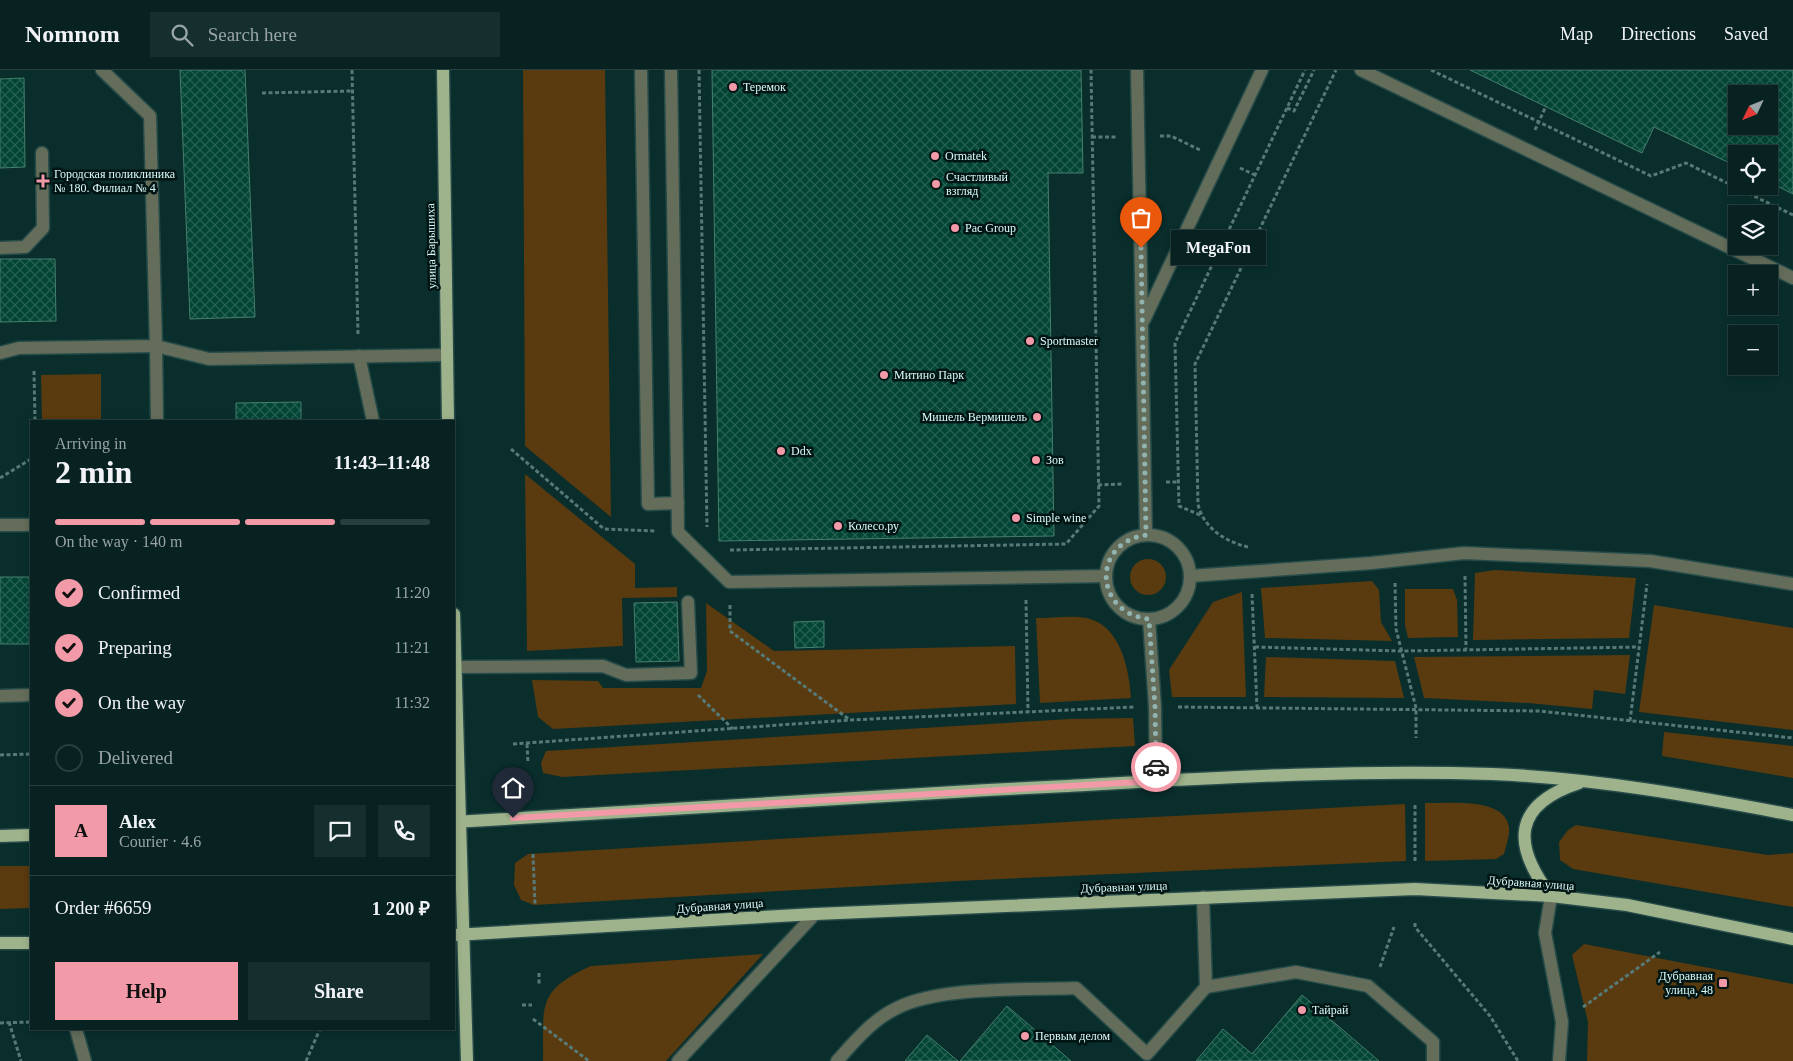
<!DOCTYPE html>
<html lang="en">
<head>
<meta charset="utf-8">
<style>
	body { margin:0; font-family:"Times New Roman",serif; background:#152f2e; color:#f1f3f6; height:100vh; display:flex; flex-direction:column; font-size:19px; white-space:nowrap }
	* { box-sizing:border-box; margin:0 }
	p { font-size:16px; color:#98a4a5 }
	.icon { flex:none; width:28px; height:28px; fill:none; stroke:currentColor; stroke-width:2; stroke-linecap:round; stroke-linejoin:round }
	.map { position:relative; flex:1; overflow:hidden }
	.drawer { position:absolute; left:30px; top:350px; width:425px; height:610px; display:flex; flex-direction:column; background:#072221; border-radius:0px; box-shadow:0 2px 8px #0003,0 0 0 1px #283f3f }
	.drawer>* { flex:none }
	.needle { width:32px; rotate:227deg }
	.tools { position:absolute; left:1728px; top:15px; display:grid; gap:10px }
	.tools a { display:grid; place-items:center; width:50px; height:50px; border-radius:0px; background:#072221; box-shadow:0 2px 8px #0003,0 0 0 1px #283f3f; font-size:25px }
	.pin { position:absolute; display:grid; place-items:center; width:42px; height:42px; color:#fff; margin:-51px -21px; border-radius:50% 50% 50% 0; rotate:-45deg; box-shadow:0 0 5px #0007 }
	.pin .icon { rotate:45deg }
	.courier { position:absolute; display:grid; place-items:center; width:50px; height:50px; margin:-25px; border:4px solid #f39aa8; border-radius:50%; background:#fff; color:#222; box-shadow:0 1px 6px #0007 }
	.bubble { position:absolute; height:35px; border-radius:0px; background:#072221; box-shadow:0 2px 8px #0003,0 0 0 1px #283f3f; font-size:16px; font-weight:800; line-height:35px; text-align:center }
	.overview em { font-style:normal; font-weight:800 }
	.overview div { display:flex; flex-direction:column-reverse }
	.overview { display:flex; align-items:center; justify-content:space-between; height:85px; padding:0 25px }
	h1 { font-size:32px; font-weight:800; line-height:38px }
	.bar { display:grid; grid-template-columns:repeat(4,1fr); gap:8px 5px; align-content:center; height:60px; padding:0 25px }
	.bar i { height:6px; border-radius:4px; background:#283f3f }
	.bar .selected { background:#f39aa8 }
	.bar p { grid-column:span 4 }
	.line { display:flex; align-items:center; gap:12px; padding:0 25px; border-top:1px solid #283f3f }
	.line div { flex:1 }
	.round { display:grid; place-items:center; flex:none; width:52px; height:52px; border-radius:0px; background:#152f2e }
	ol { padding:0 25px; list-style:none }
	li { display:flex; align-items:center; gap:15px; height:55px }
	li p { margin-inline-start:auto }
	li .icon { padding:5px; border-radius:50%; background:#f39aa8; color:#111; stroke-width:4 }
	li:last-child { color:#98a4a5 }
	li i { width:28px; height:28px; border:2px solid #283f3f; border-radius:50% }
	.primary-button { display:flex; gap:10px; margin-top:auto; padding:10px 25px }
	.primary-button a { flex:1; height:58px; border-radius:0px; background:#f39aa8; color:#111; font-size:20px; font-weight:800; line-height:58px; text-align:center }
	.primary-button a+a { background:#152f2e; color:#f1f3f6 }
	header { display:flex; align-items:center; gap:30px; box-sizing:border-box; height:70px; padding:0 25px; background:#072221; border-bottom:1px solid #283f3f }
	header strong { font-size:24px }
	nav { display:flex; gap:28px; margin-inline-start:auto; font-size:18px }
	.search { width:350px; height:45px; background:#152f2e; display:flex; align-items:center; gap:12px; box-sizing:border-box; padding:0 18px; border-radius:0px; color:#98a4a5; font-size:19px }
	.map>svg:first-child { display:block }
	.green { fill:#5a3a0f }
	.building { fill:url(#building-cross-hatch); stroke:#467f6c; fill-rule:evenodd }
	.lines { fill:none; stroke-linecap:round; stroke-linejoin:round }
	.minor-casing { stroke:#264b49; stroke-width:15 }
	.major-casing { stroke:#264b49; stroke-width:15 }
	.path { stroke:#567a77; stroke-width:3; stroke-dasharray:4 2.5; stroke-linecap:butt }
	.minor { stroke:#636d5a; stroke-width:12 }
	.major { stroke:#9eb28b; stroke-width:12 }
	.done { stroke:#92b4b1; stroke-width:5; stroke-dasharray:0 9 }
	.route { stroke:#f39aa8; stroke-width:6 }
	.poi-dot { fill:#f39aa8; stroke:#001514; stroke-width:2 }
	.labels { text-anchor:middle; dominant-baseline:central; stroke-width:5; stroke-linejoin:round; paint-order:stroke }
	.poi-label { font-size:12px; fill:#dbfcf9; stroke:#001514; text-anchor:start }
	.street-label { font-size:12px; fill:#dbfcf9; stroke:#001514 }
</style>
</head>
<body>
<header>
<strong>Nomnom</strong>
<div class="search"><svg class="icon" aria-label="search" viewBox="0 0 24 24"><circle cx="10" cy="10" r="6"/><path d="M15 15l6 6"/></svg>Search here</div>
<nav><a>Map</a><a>Directions</a><a>Saved</a></nav>
</header>
<div class="map">
<svg width="1793" height="991" viewBox="0 0 1793 991">
	<defs>
		<pattern id="building-cross-hatch" width="8" height="8" patternUnits="userSpaceOnUse" patternTransform="scale(1.25)"><rect width="8" height="8" fill="#024534"/><path d="M0 0l8 8M0 8l8-8" fill="none" stroke="#266152"/></pattern>
	</defs>
	<rect width="100%" height="100%" fill="#092e2c"/>
	<g class="green">
		<polygon points="523,0 605,0 611,447 525,376"/>
		<polygon points="101,304 101,351 42,351 41,305"/>
		<polygon points="525,404 635,494 635,518 677,517 677,527 622,528 623,576 527,581"/>
		<circle cx="1148" cy="507" r="18"/>
		<polygon points="1495,500 1636,508 1629,568 1473,570 1475,503"/>
		<polygon points="1372,511 1379,520 1381,552 1392,571 1265,568 1261,518"/>
		<polygon points="1405,519 1453,519 1457,530 1458,567 1408,568 1405,555"/>
		<polygon points="1242,522 1246,627 1172,627 1169,600 1213,532"/>
		<polygon points="706,533 774,581 1015,576 1016,634 553,659 538,647 532,610 598,611 603,618 701,618 707,601"/>
		<polygon points="1654,535 1793,558 1793,660 1639,642"/>
		<path d="M 1036,548 C 1051,548 1072,545 1087,548 C 1121,556 1129,599 1131,628 L 1040,633 Z"/>
		<polygon points="1630,585 1625,624 1594,620 1592,639 1528,633 1424,628 1414,587"/>
		<polygon points="1266,587 1395,591 1404,628 1264,627"/>
		<polygon points="1133,648 1135,676 562,707 543,703 541,693 546,681 1070,649"/>
		<polygon points="1664,662 1793,676 1793,708 1662,686"/>
		<path d="M 1425,733 C 1447,734 1504,726 1509,757 C 1510,765 1506,776 1504,784 L 1496,789 L 1425,791 Z"/>
		<polygon points="1405,734 1406,791 957,811 534,835 521,830 514,815 515,793 528,784 1115,749"/>
		<polygon points="1576,755 1768,785 1793,783 1793,837 1573,799 1560,790 1559,772 1568,760"/>
		<polygon points="0,796 31,796 31,838 0,839"/>
		<polygon points="1584,874 1793,914 1793,991 1587,991 1588,952 1572,885"/>
		<path d="M 763,884 L 666,991 L 543,991 C 544,937 535,921 591,896 Z"/>
	</g>
	<g class="building">
		<polygon points="245,0 255,247 190,249 180,0"/>
		<polygon points="712,0 1081,0 1083,103 1048,103 1054,466 719,471"/>
		<path d="M 1470,0 L 1793,0 L 1793,124 L 1769,112 L 1769,84 L 1736,84 L 1736,96 L 1654,57 L 1642,83 ZM 1736,24 L 1769,24 L 1769,56 L 1736,56 Z"/>
		<polygon points="24,8 25,97 0,98 0,9"/>
		<polygon points="0,189 55,189 56,251 0,252"/>
		<polygon points="301,332 301,351 236,351 236,333"/>
		<rect x="0" y="507" width="31" height="67"/>
		<polygon points="677,532 679,591 636,592 634,533"/>
		<polygon points="824,551 824,577 795,578 794,552"/>
		<polygon points="1302,925 1379,991 1196,991 1223,959 1252,984"/>
		<polygon points="1007,936 1071,991 960,991"/>
		<polygon points="927,965 958,991 905,991"/>
	</g>
	<g class="lines">
		<g class="minor-casing">
			<g id="minor">
				<polyline points="641,0 648,434 678,433"/>
				<polyline points="671,0 678,462 729,512 1106,506"/>
				<polyline points="1137,0 1146,465"/>
				<polyline points="1361,0 1793,208"/>
				<polyline points="0,178 25,177 43,158 42,83"/>
				<polyline points="1144,250 1262,0"/>
				<polyline points="0,283 19,278 156,276 150,46 102,0"/>
				<polyline points="359,286 373,351"/>
				<polyline points="157,351 156,276 209,289 446,285"/>
				<polyline points="0,455 31,455"/>
				<circle cx="1148" cy="507" r="42"/>
				<polyline points="1190,506 1372,493 1464,483 1650,491 1793,514"/>
				<polyline points="1149,549 1155,637 1156,711"/>
				<polyline points="455,597 603,596 626,605 691,603 688,532"/>
				<polyline points="0,626 31,625"/>
				<polyline points="1551,826 1545,863 1562,952 1559,991"/>
				<polyline points="1206,917 1296,902 1368,916 1433,972 1433,991"/>
				<polyline points="76,959 85,991"/>
				<polyline points="678,991 815,844"/>
				<path d="M 837,991 C 855,971 872,950 897,938 C 940,916 1027,920 1076,918 L 1147,984 L 1206,917 L 1203,827"/>
			</g>
		</g>
		<g class="major-casing">
			<g id="major">
				<polyline points="443,0 448,351"/>
				<polyline points="454,544 467,991"/>
				<path d="M 454,752 C 651,739 849,727 1047,717 C 1195,709 1344,699 1492,704 C 1593,708 1694,726 1793,745"/>
				<polyline points="0,766 31,765"/>
				<path d="M 1551,826 C 1512,775 1512,735 1579,713"/>
				<polyline points="454,865 815,844 1415,819 1551,826 1627,835 1793,869"/>
				<polyline points="0,873 31,873"/>
			</g>
		</g>
		<g class="path">
			<polyline points="352,0 358,264"/>
			<polyline points="699,0 707,457"/>
			<polyline points="1431,0 1651,106 1686,93 1793,145"/>
			<polyline points="262,23 352,21"/>
			<polyline points="1287,38 1294,41 1314,0"/>
			<polyline points="1535,60 1546,36"/>
			<polyline points="1160,66 1171,66 1200,80"/>
			<polyline points="1092,67 1116,67"/>
			<polyline points="1240,98 1255,105"/>
			<polyline points="34,301 35,351"/>
			<polyline points="511,379 604,459 656,461"/>
			<polyline points="0,408 31,389"/>
			<polyline points="1166,412 1178,412"/>
			<polyline points="1098,415 1123,414"/>
			<polyline points="1200,445 1179,436 1175,273 1305,0"/>
			<path d="M 1248,477 C 1226,472 1203,458 1198,434 L 1195,294 L 1336,0"/>
			<polyline points="730,480 1066,474 1099,436 1091,0"/>
			<polyline points="1465,506 1466,579"/>
			<polyline points="1395,513 1396,559 1416,638 1416,668"/>
			<polyline points="1252,524 1257,637"/>
			<polyline points="1026,530 1028,642"/>
			<polyline points="730,535 730,561 850,650"/>
			<polyline points="1255,577 1401,581 1639,577"/>
			<polyline points="698,625 733,659"/>
			<polyline points="1178,637 1539,641 1793,668"/>
			<polyline points="1630,651 1647,514"/>
			<polyline points="513,674 850,650 1134,637"/>
			<polyline points="527,674 528,693"/>
			<polyline points="0,685 31,684"/>
			<polyline points="533,784 535,834"/>
			<polyline points="1415,791 1415,734"/>
			<polyline points="1415,853 1415,857 1490,946 1518,991"/>
			<polyline points="1380,897 1394,857"/>
			<polyline points="539,903 539,914"/>
			<polyline points="522,935 532,935"/>
			<polyline points="1583,937 1660,882"/>
			<polyline points="533,949 589,991"/>
			<polyline points="9,952 21,991"/>
			<polyline points="0,953 31,952"/>
			<polyline points="306,991 320,959"/>
		</g>
		<use href="#minor" class="minor"/>
		<use href="#major" class="major"/>
	</g>
	<g class="lines">
		<path class="done" d="M 1141,178 L 1146,465 C 1091,473 1094,543 1149,549 L 1155,637 L 1156,697"/>
		<polyline class="route" points="513,748 1156,711 1156,697"/>
	</g>
	<g class="poi-dot">
		<circle cx="733" cy="17" r="5"/>
		<circle cx="935" cy="86" r="5"/>
		<path d="M40.5 103.5h5v5h5v5h-5v5h-5v-5h-5v-5h5z"/>
		<circle cx="936" cy="114" r="5"/>
		<circle cx="955" cy="158" r="5"/>
		<circle cx="1030" cy="271" r="5"/>
		<circle cx="884" cy="305" r="5"/>
		<circle cx="1037" cy="347" r="5"/>
		<circle cx="781" cy="381" r="5"/>
		<circle cx="1036" cy="390" r="5"/>
		<circle cx="1016" cy="448" r="5"/>
		<circle cx="838" cy="456" r="5"/>
		<rect x="1718" y="908" width="10" height="10" rx="2.5"/>
		<circle cx="1302" cy="940" r="5"/>
		<circle cx="1025" cy="966" r="5"/>
	</g>
	<g class="labels">
		<g class="poi-label">
			<text x="743" y="17">Теремок</text>
			<text x="945" y="86">Ormatek</text>
			<text x="54" y="104">Городская поликлиника<tspan x="54" dy="14">№ 180. Филиал № 4</tspan></text>
			<text x="946" y="107">Счастливый<tspan x="946" dy="14">взгляд</tspan></text>
			<text x="965" y="158">Pac Group</text>
			<text x="1040" y="271">Sportmaster</text>
			<text x="894" y="305">Митино Парк</text>
			<text x="1027" y="347" text-anchor="end">Мишель Вермишель</text>
			<text x="791" y="381">Ddx</text>
			<text x="1046" y="390">Зов</text>
			<text x="1026" y="448">Simple wine</text>
			<text x="848" y="456">Колесо.ру</text>
			<text x="1713" y="906" text-anchor="end">Дубравная<tspan x="1713" dy="14">улица, 48</tspan></text>
			<text x="1312" y="940">Тайрай</text>
			<text x="1035" y="966">Первым делом</text>
		</g>
		<g class="street-label">
			<text transform="translate(431 176) rotate(-91)">улица Барышиха</text>
			<text transform="translate(1531 813) rotate(4)">Дубравная улица</text>
			<text transform="translate(1124 817) rotate(-2)">Дубравная улица</text>
			<text transform="translate(720 836) rotate(-4)">Дубравная улица</text>
		</g>
	</g>
</svg>
<div class="tools">
<a><svg class="needle" viewBox="-14 -14 28 28"><path d="M0-13l5 13h-10z" fill="#e53935"/><path d="M0 13l5-13h-10z" fill="#98a4a5"/></svg></a>
<a><svg class="icon" aria-label="locate" viewBox="0 0 24 24"><circle cx="12" cy="12" r="6"/><path d="M12 2v4M12 18v4M2 12h4M18 12h4"/></svg></a>
<a><svg class="icon" aria-label="layers" viewBox="0 0 24 24"><path d="M12 4l9 5-9 5-9-5zM3 14l9 5 9-5"/></svg></a>
<a>+</a>
<a>−</a>
</div>
<div class="pin" style="left:1141px;top:178px;background:#ea580c"><svg class="icon" aria-label="bag" viewBox="0 0 24 24"><path d="M5 8h14l-1 12H6zM9 8a3 3 0 0 1 6 0"/></svg></div>
<div class="pin" style="left:513px;top:748px;background:#1f2937"><svg class="icon" aria-label="home" viewBox="0 0 24 24"><path d="M3 11l9-7 9 7M6 9v11h12V9"/></svg></div>
<div class="courier" style="left:1156px;top:697px"><svg class="icon" aria-label="car" viewBox="0 0 24 24"><path d="M5 17H2v-5l4-1 3-4h7l3 4 3 1v5h-3M9 17h6M6 11h13"/><circle cx="7" cy="17" r="2"/><circle cx="17" cy="17" r="2"/></svg></div>
<div class="bubble" style="left:1171px;top:160px;width:95px">MegaFon</div>
<section class="drawer">
<div class="overview"><div><h1>2 min</h1><p>Arriving in</p></div><em>11:43–11:48</em></div>
<div class="bar"><i class="selected"></i><i class="selected"></i><i class="selected"></i><i></i><p>On the way · 140 m</p></div>
<ol>
<li><svg class="icon" aria-label="check" viewBox="0 0 24 24"><path d="M5 12l5 5 9-10"/></svg>Confirmed<p>11:20</p></li>
<li><svg class="icon" aria-label="check" viewBox="0 0 24 24"><path d="M5 12l5 5 9-10"/></svg>Preparing<p>11:21</p></li>
<li><svg class="icon" aria-label="check" viewBox="0 0 24 24"><path d="M5 12l5 5 9-10"/></svg>On the way<p>11:32</p></li>
<li><i></i>Delivered</li>
</ol>
<div class="line" style="height:90px"><b class="round" style="background:#f39aa8;color:#111">A</b><div><b>Alex</b><p>Courier · 4.6</p></div><a class="round"><svg class="icon" aria-label="chat" viewBox="0 0 24 24"><path d="M4 5h16v11H9l-5 4z"/></svg></a><a class="round"><svg class="icon" aria-label="phone" viewBox="0 0 24 24"><path d="M5 4h4l2 5-3 2q2 4 5 5l2-3 5 2v4C11 20 4 13 5 4z"/></svg></a></div>
<div class="line" style="height:65px"><div>Order #6659</div><b>1 200 ₽</b></div>
<div class="primary-button"><a>Help</a><a>Share</a></div>
</section>
</div>
</body>
</html>
